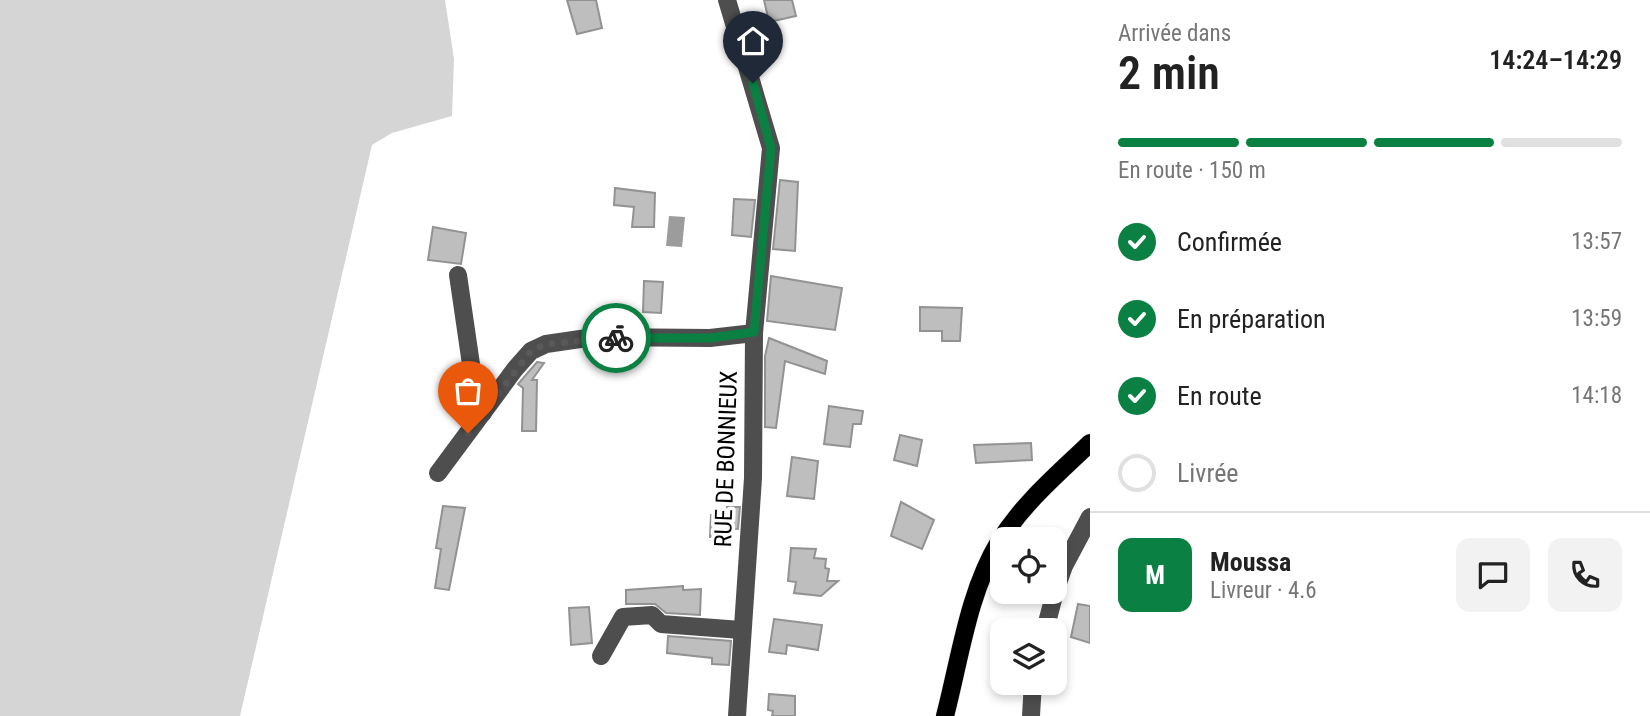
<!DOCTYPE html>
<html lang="fr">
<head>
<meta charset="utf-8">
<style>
	body { margin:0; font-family:"Roboto Condensed",sans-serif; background:#f2f2f2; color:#222; height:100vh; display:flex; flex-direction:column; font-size:26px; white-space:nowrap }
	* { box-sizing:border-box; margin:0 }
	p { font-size:23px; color:#767676 }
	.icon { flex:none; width:38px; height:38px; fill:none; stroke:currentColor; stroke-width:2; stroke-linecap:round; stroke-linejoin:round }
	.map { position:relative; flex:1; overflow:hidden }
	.side { display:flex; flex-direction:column; background:#fff; width:560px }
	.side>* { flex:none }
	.tools { position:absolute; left:990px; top:527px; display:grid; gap:14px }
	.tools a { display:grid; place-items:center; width:77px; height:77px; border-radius:14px; background:#fff; box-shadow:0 4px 10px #0003; font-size:35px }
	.pin { position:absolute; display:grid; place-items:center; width:60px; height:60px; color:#fff; margin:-72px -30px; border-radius:50% 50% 50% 0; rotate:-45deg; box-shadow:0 0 7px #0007 }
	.pin .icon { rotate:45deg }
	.courier { position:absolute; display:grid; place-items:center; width:70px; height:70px; margin:-35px; border:5px solid #0b8043; border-radius:50%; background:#fff; color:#222; box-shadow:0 2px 9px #0007 }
	.summary em { font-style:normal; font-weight:600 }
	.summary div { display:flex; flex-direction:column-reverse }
	.summary { display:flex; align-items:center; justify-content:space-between; height:119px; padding:0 28px }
	h1 { font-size:46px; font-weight:600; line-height:52px }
	.bar { display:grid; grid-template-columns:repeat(4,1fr); gap:10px 7px; align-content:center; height:84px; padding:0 28px }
	.bar i { height:9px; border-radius:5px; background:#e0e0e0 }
	.bar .current { background:#0b8043 }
	.bar p { grid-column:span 4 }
	.line { display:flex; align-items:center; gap:18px; padding:0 28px; border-top:2px solid #e0e0e0 }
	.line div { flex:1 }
	.round { display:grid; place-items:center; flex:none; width:74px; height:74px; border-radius:14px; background:#f2f2f2 }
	ol { padding:0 28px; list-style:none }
	li { display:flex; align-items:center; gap:21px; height:77px }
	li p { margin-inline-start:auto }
	li .icon { padding:7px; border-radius:50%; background:#0b8043; color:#fff; stroke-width:4 }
	li:last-child { color:#767676 }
	li i { width:38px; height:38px; border:4px solid #e0e0e0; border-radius:50% }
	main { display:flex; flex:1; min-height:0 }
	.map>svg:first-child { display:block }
	.green { fill:#d5d5d5 }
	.water { fill:#9c9c9c }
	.building { fill:#bebebe; stroke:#929292; stroke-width:2 }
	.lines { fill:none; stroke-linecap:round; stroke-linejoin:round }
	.major-casing { stroke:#dbdbdb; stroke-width:19 }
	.minor { stroke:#4e4e4e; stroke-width:18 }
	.major { stroke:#000; stroke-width:18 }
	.done { stroke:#595959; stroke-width:7; stroke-dasharray:0 12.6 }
	.route { stroke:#0b8043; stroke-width:9 }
	.labels { text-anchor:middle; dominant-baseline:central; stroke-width:7; stroke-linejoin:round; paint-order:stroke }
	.street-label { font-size:24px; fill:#000; stroke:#fff }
</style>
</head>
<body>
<main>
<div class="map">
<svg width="1090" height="716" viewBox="0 0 1090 716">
	<rect width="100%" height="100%" fill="#fff"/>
	<polygon class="green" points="0,0 445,0 454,59 452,116 392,133 372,145 240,716 0,716"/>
	<polygon class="water" points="669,216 685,217 682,247 666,246"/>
	<g class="building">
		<polygon points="567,0 596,0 602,28 577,34"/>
		<polygon points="764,0 792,0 796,16 769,22"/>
		<polygon points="780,180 798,182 795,251 773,249"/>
		<polygon points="615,188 655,193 654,227 632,227 634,207 614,205"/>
		<polygon points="734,199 755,200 751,237 732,235"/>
		<polygon points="433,227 466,233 461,264 428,260"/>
		<polygon points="771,276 842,288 835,330 767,321"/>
		<polygon points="644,281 663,282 661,313 643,312"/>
		<polygon points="920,307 962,308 960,341 942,341 942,331 920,331"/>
		<polygon points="769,338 827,361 825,374 785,361 776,428 765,427 765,356"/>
		<polygon points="537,362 544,363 532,380 537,380 536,431 522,431 523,388 518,384"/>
		<polygon points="829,406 863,411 861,424 853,424 850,447 824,444"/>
		<polygon points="900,435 922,440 917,466 894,460"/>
		<polygon points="1031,443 1032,460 976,463 974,445"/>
		<polygon points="792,457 818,461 814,499 787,496"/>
		<polygon points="901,502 934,520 922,549 891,536"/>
		<polygon points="443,506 465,508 449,590 435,588 441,549 436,548"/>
		<polygon points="727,507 740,507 738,529 725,528 724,537 710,537 711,515 726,515"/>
		<polygon points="791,548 816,549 814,558 826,559 825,568 829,569 827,581 838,581 821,596 794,593 796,582 788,581"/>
		<polygon points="683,586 683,590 701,589 700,615 666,613 655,604 626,604 626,590"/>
		<polygon points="1078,604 1090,606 1090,643 1071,637"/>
		<polygon points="589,607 592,643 571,645 569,608"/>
		<polygon points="774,619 822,625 818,650 787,645 786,654 769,652"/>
		<polygon points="668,636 731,641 729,665 712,664 712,658 667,653"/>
		<polygon points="769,694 795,696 795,716 772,716 773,711 768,710"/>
	</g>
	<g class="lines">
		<g class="major-casing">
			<path id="major" d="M 945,716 C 960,659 968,593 999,542 C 1023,503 1058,474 1090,443"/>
		</g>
		<g class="minor">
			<polyline points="727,0 771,148 754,333 753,478 737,716"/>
			<polyline points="458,275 473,378 483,413"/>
			<polyline points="438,473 515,369 531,351 546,344 594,337 710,338 754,333"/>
			<polyline points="1055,591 1064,566 1090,517"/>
			<polyline points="1045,630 1055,592"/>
			<polyline points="601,656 623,617 652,615 661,624 741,630"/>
			<polyline points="1031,716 1033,682"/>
		</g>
		<use href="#major" class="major"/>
	</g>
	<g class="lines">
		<polyline class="done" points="468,433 531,351 546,344 616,338"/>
		<polyline class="route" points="616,338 710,338 754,332 771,148 753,83"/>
	</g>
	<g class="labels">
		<g class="street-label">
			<text transform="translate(726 459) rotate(-88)">RUE DE BONNIEUX</text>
		</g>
	</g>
</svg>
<div class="tools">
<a><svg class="icon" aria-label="locate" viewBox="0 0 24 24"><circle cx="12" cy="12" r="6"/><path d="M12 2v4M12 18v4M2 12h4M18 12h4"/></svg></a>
<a><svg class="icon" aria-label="layers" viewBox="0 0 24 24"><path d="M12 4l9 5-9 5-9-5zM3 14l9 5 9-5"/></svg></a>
</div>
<div class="pin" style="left:468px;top:433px;background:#ea580c"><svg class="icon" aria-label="bag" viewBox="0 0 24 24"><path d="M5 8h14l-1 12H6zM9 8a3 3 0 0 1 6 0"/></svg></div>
<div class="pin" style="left:753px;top:83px;background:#1f2937"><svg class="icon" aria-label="home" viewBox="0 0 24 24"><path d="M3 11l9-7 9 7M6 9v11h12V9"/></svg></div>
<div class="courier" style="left:616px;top:338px"><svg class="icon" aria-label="bike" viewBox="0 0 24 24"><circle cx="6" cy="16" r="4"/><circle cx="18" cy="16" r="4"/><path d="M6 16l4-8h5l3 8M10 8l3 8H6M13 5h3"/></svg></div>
</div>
<section class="side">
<div class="summary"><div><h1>2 min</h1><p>Arrivée dans</p></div><em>14:24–14:29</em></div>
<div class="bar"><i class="current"></i><i class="current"></i><i class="current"></i><i></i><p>En route · 150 m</p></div>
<ol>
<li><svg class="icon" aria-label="check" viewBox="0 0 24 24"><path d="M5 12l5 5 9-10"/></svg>Confirmée<p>13:57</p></li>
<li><svg class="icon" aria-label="check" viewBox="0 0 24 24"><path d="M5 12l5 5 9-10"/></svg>En préparation<p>13:59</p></li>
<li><svg class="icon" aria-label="check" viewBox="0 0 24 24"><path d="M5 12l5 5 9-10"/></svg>En route<p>14:18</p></li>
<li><i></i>Livrée</li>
</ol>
<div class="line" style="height:126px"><b class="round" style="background:#0b8043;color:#fff">M</b><div><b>Moussa</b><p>Livreur · 4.6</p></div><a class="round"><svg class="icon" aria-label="chat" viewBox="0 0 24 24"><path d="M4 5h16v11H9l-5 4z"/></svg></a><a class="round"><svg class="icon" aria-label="phone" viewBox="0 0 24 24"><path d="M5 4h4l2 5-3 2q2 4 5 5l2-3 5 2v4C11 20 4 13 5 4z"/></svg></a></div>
</section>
</main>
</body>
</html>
